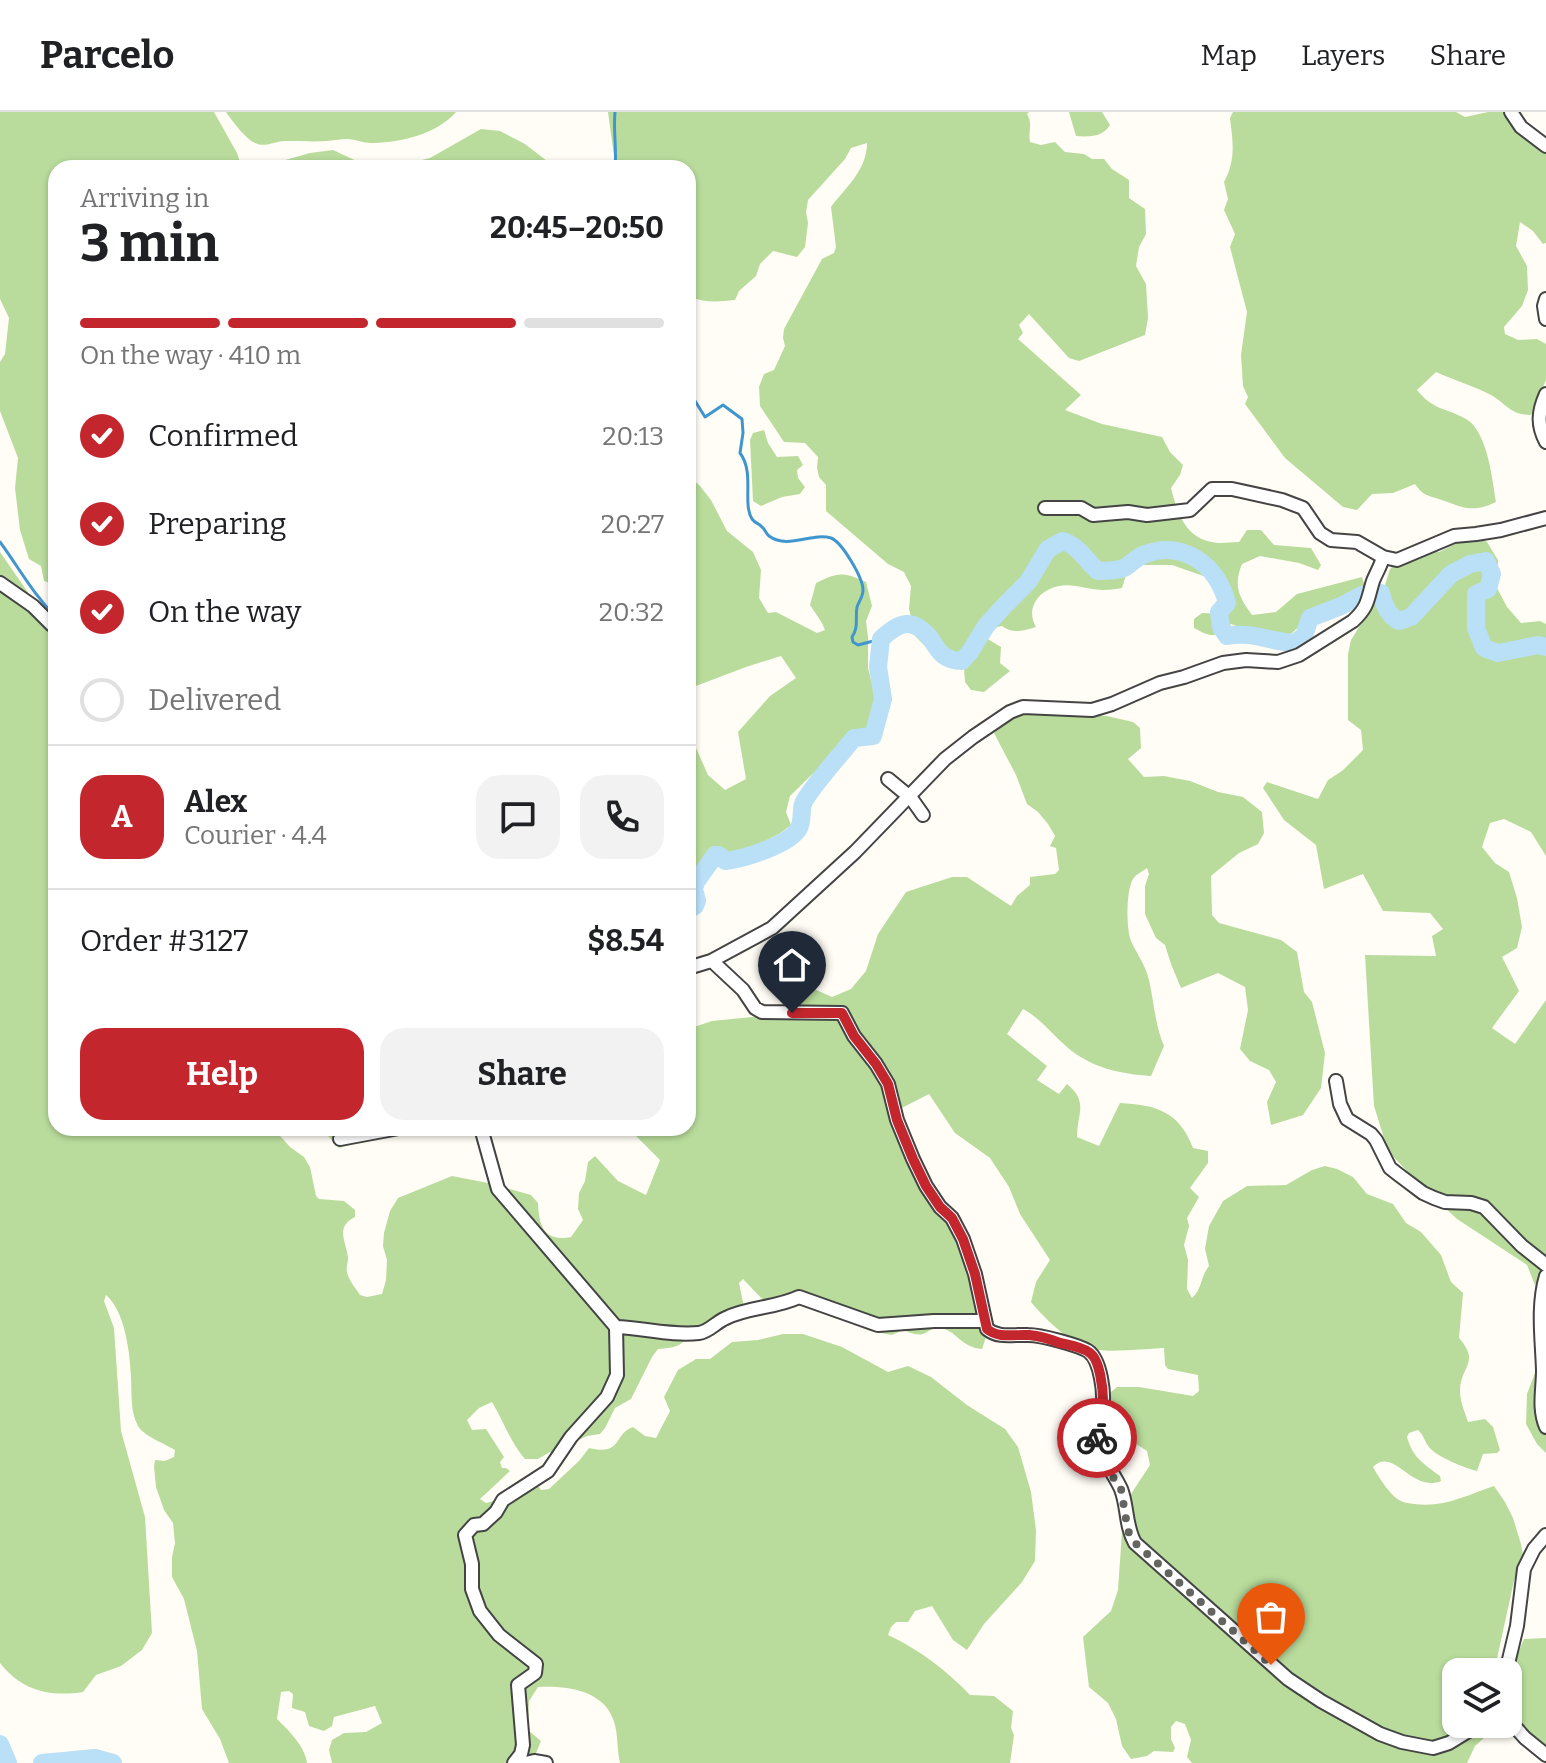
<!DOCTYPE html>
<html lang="en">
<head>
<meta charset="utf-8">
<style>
	body { margin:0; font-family:Bitter,serif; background:#f2f2f2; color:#202124; height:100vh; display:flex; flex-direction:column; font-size:30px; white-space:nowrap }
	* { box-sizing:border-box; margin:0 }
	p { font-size:26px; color:#757577 }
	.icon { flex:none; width:44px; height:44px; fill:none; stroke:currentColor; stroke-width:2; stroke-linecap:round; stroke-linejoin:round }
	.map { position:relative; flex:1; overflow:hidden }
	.drawer { position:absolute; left:48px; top:48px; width:648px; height:976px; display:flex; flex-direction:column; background:#fff; border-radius:24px; box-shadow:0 2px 6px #0004 }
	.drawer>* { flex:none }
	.buttons { position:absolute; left:1442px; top:1546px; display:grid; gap:16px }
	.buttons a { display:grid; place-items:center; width:80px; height:80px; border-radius:16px; background:#fff; box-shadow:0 2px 6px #0004; font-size:40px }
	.pin { position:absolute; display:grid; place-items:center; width:68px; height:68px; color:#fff; margin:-82px -34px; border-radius:50% 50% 50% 0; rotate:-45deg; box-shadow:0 0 8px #0007 }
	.pin .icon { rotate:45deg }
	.courier { position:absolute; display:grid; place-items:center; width:80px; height:80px; margin:-40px; border:6px solid #c4262e; border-radius:50%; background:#fff; color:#222; box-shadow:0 2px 10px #0007 }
	.overview em { font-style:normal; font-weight:700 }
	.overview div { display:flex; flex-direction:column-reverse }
	.overview { display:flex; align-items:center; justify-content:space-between; height:136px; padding:0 32px }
	h1 { font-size:52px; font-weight:700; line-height:60px }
	.bar { display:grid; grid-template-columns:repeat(4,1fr); gap:12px 8px; align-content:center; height:96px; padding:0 32px }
	.bar i { height:10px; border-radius:6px; background:#e0e0e0 }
	.bar .on { background:#c4262e }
	.bar p { grid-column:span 4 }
	.line { display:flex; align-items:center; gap:20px; padding:0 32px; border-top:2px solid #e0e0e0 }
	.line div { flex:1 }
	.round { display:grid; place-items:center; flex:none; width:84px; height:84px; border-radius:24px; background:#f2f2f2 }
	ol { padding:0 32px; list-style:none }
	li { display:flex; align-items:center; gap:24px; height:88px }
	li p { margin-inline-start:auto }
	li .icon { padding:8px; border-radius:50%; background:#c4262e; color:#fff; stroke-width:4 }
	li:last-child { color:#757577 }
	li i { width:44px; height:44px; border:4px solid #e0e0e0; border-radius:50% }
	.button { display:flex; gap:16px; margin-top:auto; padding:16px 32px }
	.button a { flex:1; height:92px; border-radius:24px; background:#c4262e; color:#fff; font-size:32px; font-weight:700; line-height:92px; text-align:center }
	.button a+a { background:#f2f2f2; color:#202124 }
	header { display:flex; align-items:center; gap:48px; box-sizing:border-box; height:112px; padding:0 40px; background:#fff; border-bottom:2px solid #e0e0e0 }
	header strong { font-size:38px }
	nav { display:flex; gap:44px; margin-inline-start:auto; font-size:28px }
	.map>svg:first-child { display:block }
	.forest { fill:#b9dc9c }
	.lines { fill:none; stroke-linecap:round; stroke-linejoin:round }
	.stream { stroke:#3f96cf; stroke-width:3 }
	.river { stroke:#b9e0f7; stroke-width:18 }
	.minor-casing { stroke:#444; stroke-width:16 }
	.minor { stroke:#fff; stroke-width:12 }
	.done { stroke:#646461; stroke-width:8; stroke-dasharray:0 14.4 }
	.route { stroke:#c4262e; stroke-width:10 }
</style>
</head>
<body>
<header>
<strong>Parcelo</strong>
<nav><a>Map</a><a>Layers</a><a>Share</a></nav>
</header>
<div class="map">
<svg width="1546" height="1651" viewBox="0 0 1546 1651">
	<rect width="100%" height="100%" fill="#fffdf5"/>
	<g class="forest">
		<polygon points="0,0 214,0 237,41 240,50 231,56 56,56 56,473 44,469 41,454 29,447 20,418 15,376 18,346 0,299 0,250 5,242 9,206 0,187"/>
		<path d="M 226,0 L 456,0 C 437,22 400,31 371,31 C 363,31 355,27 347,27 C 341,27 335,28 328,29 C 314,30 300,29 285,29 C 275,29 265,36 255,31 C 246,27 232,9 226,0 Z"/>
		<path d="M 608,0 L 1029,0 L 1027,2 C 1033,12 1028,18 1030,30 L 1041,33 L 1055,30 L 1065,40 L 1084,42 L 1092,47 L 1104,47 L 1112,57 L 1129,68 L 1129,86 L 1145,97 L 1146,122 L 1139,135 L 1136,154 L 1146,172 L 1148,206 L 1145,223 L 1079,249 L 1069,246 L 1029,202 L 1019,213 L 1023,221 L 1018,227 L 1081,283 L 1065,298 L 1102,312 L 1162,325 L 1170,340 L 1183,353 L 1180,363 L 1171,376 C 1177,399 1184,425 1212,430 C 1220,432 1230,430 1239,430 L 1247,418 L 1261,418 L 1274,433 L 1311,436 L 1321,453 L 1318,458 L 1299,451 L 1260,444 L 1242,452 C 1233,474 1239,485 1252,503 L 1276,500 L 1297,482 L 1362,465 L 1366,478 L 1363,489 L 1325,507 L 1304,510 L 1292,521 L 1282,525 L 1258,522 L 1231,512 C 1215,526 1212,526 1194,516 L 1194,507 L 1202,501 L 1224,502 L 1229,495 L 1227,485 L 1212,467 L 1172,453 L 1141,453 L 1126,463 L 1122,476 C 1116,477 1109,478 1103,478 C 1089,478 1073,471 1059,474 C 1039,478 1025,496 1036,515 C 1024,519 1012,522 1002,514 L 989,517 L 986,526 L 1001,535 L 1000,551 L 1010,559 L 984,580 L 971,578 L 965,570 L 964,555 L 954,556 L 943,552 L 916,525 L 909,497 L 911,474 L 904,460 L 888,452 L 826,399 L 826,373 L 819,365 L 817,356 L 818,345 L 805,331 L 784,330 L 760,294 L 759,275 L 764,262 L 774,258 L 785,234 L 783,226 L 784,217 L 822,147 L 834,141 L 836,135 L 831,95 C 846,75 867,58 867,31 L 851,36 L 845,47 L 808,88 L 806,100 L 808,111 L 805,135 L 797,145 L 773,139 L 760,152 L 756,164 L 739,179 L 735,188 C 718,190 703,191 688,184 L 688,56 L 623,56 L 614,44 Z"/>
		<path d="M 1069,0 L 1102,0 L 1110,13 C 1103,25 1088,25 1076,24 Z"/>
		<path d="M 1233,0 L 1456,0 L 1465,5 L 1488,0 L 1503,0 L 1510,12 L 1546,40 L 1546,131 L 1543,132 L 1533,119 L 1520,110 L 1516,134 L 1527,154 L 1528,178 L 1522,194 L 1504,215 L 1505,222 L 1518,228 L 1537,227 L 1546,232 L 1546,268 L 1531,303 C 1510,303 1507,292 1491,283 C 1474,274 1454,268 1436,260 L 1417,278 C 1434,299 1445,295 1466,307 C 1488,320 1492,367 1496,390 C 1473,401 1464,396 1442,388 C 1428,383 1424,385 1415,372 L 1393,381 L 1372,382 L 1357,398 L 1343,395 L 1285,346 L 1245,292 L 1248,285 L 1243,274 L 1241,243 L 1247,200 L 1230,135 L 1235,122 L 1224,98 L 1228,87 L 1224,70 C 1236,48 1233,30 1230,6 Z"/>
		<polygon points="481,17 500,19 525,32 556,56 257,56 310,41 333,38 363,52 398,54 430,46"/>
		<polygon points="764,318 768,331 777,345 798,344 803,353 797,358 798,366 805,375 800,382 782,385 761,394 753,389 750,328 753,321"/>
		<path d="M 688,363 L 700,374 L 711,388 L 727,419 L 753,440 L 761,458 L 759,486 L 768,501 L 776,500 L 817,521 L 825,518 L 822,511 L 810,493 L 816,471 C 839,460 843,460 866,470 L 872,494 L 866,509 L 868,525 L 868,556 L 877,591 L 871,614 L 843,632 L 790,684 L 786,700 L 791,713 L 779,722 L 743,740 L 725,740 L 705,746 L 688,776 L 688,627 L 693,629 L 708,663 L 725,678 L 746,667 L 738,620 L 770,584 L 796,566 L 781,544 L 746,555 L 688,577 Z"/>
		<polygon points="1473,423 1487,430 1498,448 1497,476 1507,495 1521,511 1540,509 1546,512 1546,744 1531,720 1504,707 1490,711 1482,735 1495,751 1509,760 1517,786 1522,815 1517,836 1502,845 1519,879 1492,916 1515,932 1546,888 1546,1341 1537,1332 1526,1312 1527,1282 1535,1261 1535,1173 1527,1153 1457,1107 1420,1073 1388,1039 1374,994 1365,843 1436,844 1432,824 1443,817 1430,801 1383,799 1363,762 1324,777 1316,733 1284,708 1263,676 1267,670 1318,687 1328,668 1342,659 1363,638 1361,618 1348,608 1348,542 1351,528 1385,473 1390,457 1408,438 1423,434 1439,440"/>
		<path d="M 0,440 L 36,492 L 43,513 L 56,521 L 56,1016 L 273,1016 L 290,1035 L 304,1045 L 310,1055 L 316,1084 L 319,1087 L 344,1089 L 355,1098 L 355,1105 C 334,1115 347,1131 348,1146 C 348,1151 346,1155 347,1160 C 348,1167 356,1177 360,1183 L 367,1185 L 382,1182 L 386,1168 L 387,1148 L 383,1134 L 384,1121 L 390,1099 L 398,1086 L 452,1064 L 488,1071 L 531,1083 L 538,1091 C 539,1114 544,1130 571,1125 L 583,1108 L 578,1097 L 579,1081 L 585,1069 L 588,1050 L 595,1044 L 618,1069 L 646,1083 L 660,1048 L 630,1018 L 624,1016 L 688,1016 L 688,917 L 712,909 L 762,904 L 814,877 L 832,885 L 851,877 L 866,859 L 878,822 L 906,780 L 952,765 L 967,765 L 1011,794 L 1017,784 L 1030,773 L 1030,765 L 1055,762 L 1059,758 L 1056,736 L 1050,734 L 1055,724 L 1048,712 L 1038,700 L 1027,692 L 1016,663 L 994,621 L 1013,603 L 1028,598 L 1107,604 L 1133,610 L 1140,616 L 1141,636 L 1128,647 L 1144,665 L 1164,664 L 1190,669 L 1218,680 L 1243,685 L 1262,700 L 1264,721 L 1258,732 L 1239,741 L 1211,764 L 1212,803 L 1219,811 L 1281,828 L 1297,840 L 1304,880 L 1312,890 L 1325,941 L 1321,976 L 1303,1003 L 1271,1013 L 1267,990 L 1276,970 L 1269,958 L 1250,949 L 1240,937 L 1248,898 L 1245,875 L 1218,861 L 1181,876 L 1171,852 L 1165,833 L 1156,826 L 1145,802 L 1145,774 L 1149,762 L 1147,756 C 1143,759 1135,763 1133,767 C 1126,778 1126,817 1131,829 C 1137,843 1145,851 1149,868 C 1154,890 1155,913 1164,934 L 1151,964 C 1121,962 1091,956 1067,935 C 1052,922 1041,907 1023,897 L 1007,922 L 1047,954 L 1037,968 L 1059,982 L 1067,972 C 1089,990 1077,1001 1077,1025 L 1099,1034 L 1120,991 C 1156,993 1179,999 1193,1036 L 1208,1039 L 1208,1051 L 1190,1076 L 1199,1085 L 1187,1106 L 1189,1114 L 1184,1133 L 1188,1148 L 1187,1177 L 1192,1186 C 1203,1176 1200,1165 1209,1154 L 1205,1137 L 1209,1114 L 1223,1089 L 1247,1074 L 1286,1073 L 1312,1058 L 1325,1054 L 1337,1057 L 1353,1065 L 1367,1082 L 1393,1092 L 1406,1111 L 1421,1120 L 1441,1143 L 1451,1170 L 1463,1181 L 1459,1226 C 1481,1251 1460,1254 1460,1279 C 1460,1290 1465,1300 1468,1310 L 1485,1307 L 1493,1315 L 1500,1338 L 1497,1341 L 1483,1342 L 1477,1359 C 1467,1357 1435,1344 1429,1335 C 1424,1329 1424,1323 1418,1318 L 1409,1321 L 1407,1325 C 1413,1346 1423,1351 1440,1364 L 1441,1369 C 1411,1381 1394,1334 1373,1355 C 1378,1364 1391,1385 1401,1389 C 1405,1391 1409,1391 1414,1392 C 1444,1396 1467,1383 1494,1374 L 1505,1390 L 1513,1406 L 1521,1432 L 1523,1443 L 1514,1469 L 1494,1560 L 1456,1560 L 1456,1612 L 1498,1613 L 1475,1634 L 1467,1651 L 1192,1651 L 1187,1645 L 1191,1628 L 1185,1612 L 1176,1609 L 1171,1615 L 1171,1627 L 1175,1636 L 1173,1640 L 1154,1639 L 1147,1644 L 1131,1647 L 1122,1634 L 1116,1607 L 1108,1591 L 1089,1575 L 1083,1525 L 1111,1499 L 1118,1478 L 1122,1420 L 1131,1382 L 1150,1353 L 1147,1339 L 1133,1330 C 1137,1305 1127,1310 1113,1297 C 1111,1295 1108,1287 1106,1284 L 1117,1275 L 1139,1275 L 1193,1284 L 1199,1279 L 1198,1263 L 1168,1257 L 1165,1253 L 1164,1236 C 1145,1237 1117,1240 1098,1238 C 1074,1236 1046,1208 1031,1190 L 1036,1170 L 1050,1148 L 1020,1102 L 1009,1075 L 990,1046 L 955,1021 L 929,982 L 890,1002 L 904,1045 L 907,1045 L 956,1122 L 970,1159 L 987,1222 L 982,1237 C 960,1235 957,1219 941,1216 C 934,1214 929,1220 923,1222 C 916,1224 909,1220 903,1218 L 892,1223 L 870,1219 L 830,1201 L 798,1192 L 785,1195 L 767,1192 L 743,1167 L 739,1171 L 744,1195 L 686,1227 C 679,1236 669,1236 658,1237 L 652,1245 L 631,1287 L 615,1296 L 605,1316 L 600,1322 L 587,1324 L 574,1330 L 555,1343 L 550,1340 L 538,1347 L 525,1347 C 510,1330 504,1310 492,1290 L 479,1296 L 467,1308 L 472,1318 L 486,1317 L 504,1345 L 500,1350 L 502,1356 L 506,1356 L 510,1359 L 480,1387 L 486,1391 L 494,1389 L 507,1379 L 536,1371 L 541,1378 L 549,1377 L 579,1349 L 589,1336 C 623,1344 613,1322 633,1315 L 645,1324 L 656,1326 L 670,1299 L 664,1285 L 678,1258 L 696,1247 L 710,1247 L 732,1230 L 758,1228 L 783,1222 L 803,1222 L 842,1235 L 888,1260 L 908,1254 L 931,1265 L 967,1293 L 1005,1317 L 1018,1335 L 1031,1380 L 1036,1418 L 1035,1449 L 1022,1470 L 984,1512 L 967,1538 L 953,1528 L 932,1494 L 915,1499 L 908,1510 L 896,1510 L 891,1515 L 888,1523 C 920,1538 946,1558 970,1583 L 994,1584 L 1013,1599 L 1011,1616 L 1014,1623 L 1010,1651 L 620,1651 C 617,1639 618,1625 615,1613 C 607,1579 569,1573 538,1575 L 529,1589 L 528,1618 L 541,1629 L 532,1651 L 332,1651 L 329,1638 L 332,1628 L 344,1621 L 366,1620 L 382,1611 L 375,1594 L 334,1605 L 332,1614 L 324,1619 L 309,1614 L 305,1600 L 292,1596 L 293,1582 L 289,1579 L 281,1580 L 277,1607 C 289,1619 305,1634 307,1651 L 229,1651 L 220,1627 L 202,1597 L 197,1539 L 184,1487 L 172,1465 L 172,1445 L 175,1431 L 173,1411 L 164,1398 L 156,1375 L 154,1355 L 155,1348 L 165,1349 L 174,1345 L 175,1338 C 164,1331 145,1325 138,1314 C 130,1299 132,1282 131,1265 C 130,1241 125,1199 106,1183 L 104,1189 L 114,1216 L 121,1319 L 145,1405 L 152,1521 L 142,1538 L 121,1554 L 96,1563 L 83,1580 C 50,1585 22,1579 0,1551 Z"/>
		<polygon points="321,1016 413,1016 339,1036"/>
		<polygon points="1546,1526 1546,1635 1516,1609 1508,1597 1508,1565 1524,1527"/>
	</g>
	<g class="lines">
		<g class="stream">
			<path d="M 615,56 C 617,37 613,19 615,0"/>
			<path d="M 688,281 L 692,284 L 705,305 L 723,293 L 742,307 L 743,321 L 740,341 C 755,361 742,391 752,407 C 756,412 757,410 762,415 C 765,417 766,422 769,424 C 788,438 812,420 831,426 C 842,430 863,466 863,478 C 863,485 859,489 857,495 C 855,506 859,515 852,525 L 853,530 L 858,533 L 881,527"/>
			<path d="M 0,430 C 19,456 33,482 56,505"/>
		</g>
		<g class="river">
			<path d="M 688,798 L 695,794 L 697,789 L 694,777 L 696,770 L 715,743 L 719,743 L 725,749 C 743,747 790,733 799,716 C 804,706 799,695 806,686 C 820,665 838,646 854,626 L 873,624 L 883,587 L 878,555 L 881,527 C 900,509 913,505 931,527 C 934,532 938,539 943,543 C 948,547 955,549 962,549 L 970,540 L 986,514 L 1004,494 L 1028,470 L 1048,437 L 1063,429 C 1079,434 1086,449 1098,459 C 1107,459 1116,459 1124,456 C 1131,452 1137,445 1145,442 C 1184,428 1217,453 1227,491 L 1219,500 L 1221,515 L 1227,524 C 1253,519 1270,530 1294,531 L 1304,524 L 1310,506 L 1341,494 L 1362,483 L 1381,481 C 1384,492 1388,504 1399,509 L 1411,505 L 1451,462 L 1470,452 L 1486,449 L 1492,462 L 1488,477 L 1476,482 L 1476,516 L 1484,536 L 1498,541 L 1538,533 L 1546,535"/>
			<polyline points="0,1632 8,1651"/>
			<polyline points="42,1651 95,1646 113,1651"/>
		</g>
		<g class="minor-casing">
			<g id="minor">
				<polyline points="1511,0 1521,15 1546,34"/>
				<polyline points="1546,187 1544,194 1546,207"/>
				<path d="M 1546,282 C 1538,300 1537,313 1546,330"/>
				<polyline points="1045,396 1081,396 1093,403 1128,400 1147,403 1190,398 1212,377 1232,377 1282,388 1303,396 1320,421 1331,428 1357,430 1383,445 1397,448 1454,424 1476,422 1501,418 1546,406"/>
				<polyline points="0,471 33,494 52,513"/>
				<polyline points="888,667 911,686 923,703"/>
				<path d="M 712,849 L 743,878 L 755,896 L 762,900 L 842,901 L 854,924 L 876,952 L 888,972 L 897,1008 L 913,1047 L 926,1074 L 940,1095 L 952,1106 L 963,1127 L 975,1162 L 987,1217 C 999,1227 1014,1222 1028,1223 C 1041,1223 1078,1233 1088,1239 C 1101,1248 1105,1283 1102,1297 C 1100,1305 1096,1312 1096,1321 C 1097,1342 1113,1359 1121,1377 C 1128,1395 1125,1413 1135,1431 L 1288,1567 L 1321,1589 L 1380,1622 L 1402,1630 L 1433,1636 L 1449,1631 L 1480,1612"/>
				<path d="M 688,856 L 711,849 L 772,816 L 855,740 L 945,647 L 973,625 L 1010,600 L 1023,595 L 1092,598 L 1112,592 L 1160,571 L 1184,565 L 1223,551 L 1246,548 L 1278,550 L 1299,543 L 1353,509 C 1369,494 1367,488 1373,469 C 1376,461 1381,454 1383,445"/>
				<polyline points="1336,969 1340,992 1347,1007 1371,1022 1376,1028 1390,1056 1399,1063 1423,1081 1434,1086 1445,1090 1471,1091 1484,1095 1522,1134 1546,1153"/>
				<path d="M 481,1016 L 498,1077 L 616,1215 C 644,1216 671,1224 699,1221 C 709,1220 716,1210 726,1206 C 748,1195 776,1196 799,1185 L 878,1213 L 934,1209 L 984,1209"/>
				<polyline points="340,1027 399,1016"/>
				<path d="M 1546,1164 C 1537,1194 1542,1227 1543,1258 C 1543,1278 1538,1296 1546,1315"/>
				<polyline points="1506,1560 1517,1514 1524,1457 1534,1437 1546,1423"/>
				<polyline points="1508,1607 1525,1626 1546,1643"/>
				<polyline points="514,1651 521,1642 523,1633 518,1573 535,1561 536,1552 499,1523 480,1499 472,1477 472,1452 465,1423 474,1413 483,1412 496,1400 503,1388 548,1359 571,1325 607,1285 617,1263 616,1215"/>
				<polyline points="526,1651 534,1649 546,1651"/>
			</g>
		</g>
		<use href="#minor" class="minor"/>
	</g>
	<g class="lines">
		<polyline class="done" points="1097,1326 1109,1359 1121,1377 1128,1419 1135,1431 1271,1553"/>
		<path class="route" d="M 792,901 L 842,901 L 854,924 L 876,952 L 888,972 L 897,1008 L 913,1047 L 926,1074 L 940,1095 L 952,1106 L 963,1127 L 975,1162 L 987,1217 C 999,1227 1015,1222 1029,1223 C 1040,1224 1050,1227 1060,1231 C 1070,1233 1082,1235 1090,1241 C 1100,1248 1103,1277 1103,1289 C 1102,1301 1096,1313 1097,1326"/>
	</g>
</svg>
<div class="buttons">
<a><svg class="icon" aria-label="layers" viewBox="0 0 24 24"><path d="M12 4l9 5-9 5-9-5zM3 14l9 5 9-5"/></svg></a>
</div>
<div class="pin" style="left:1271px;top:1553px;background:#ea580c"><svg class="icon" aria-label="bag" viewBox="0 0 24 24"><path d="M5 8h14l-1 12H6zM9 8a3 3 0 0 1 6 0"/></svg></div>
<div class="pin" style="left:792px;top:901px;background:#1f2937"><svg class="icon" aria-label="home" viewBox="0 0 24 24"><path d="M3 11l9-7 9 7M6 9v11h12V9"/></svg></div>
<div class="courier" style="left:1097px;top:1326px"><svg class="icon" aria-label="bike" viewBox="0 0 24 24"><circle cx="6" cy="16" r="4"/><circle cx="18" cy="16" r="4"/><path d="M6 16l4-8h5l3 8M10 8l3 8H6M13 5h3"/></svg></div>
<section class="drawer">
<div class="overview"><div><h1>3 min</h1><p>Arriving in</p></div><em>20:45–20:50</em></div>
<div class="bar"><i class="on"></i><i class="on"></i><i class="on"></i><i></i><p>On the way · 410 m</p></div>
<ol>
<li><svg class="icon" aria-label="check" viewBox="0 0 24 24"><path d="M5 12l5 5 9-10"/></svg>Confirmed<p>20:13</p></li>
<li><svg class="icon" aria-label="check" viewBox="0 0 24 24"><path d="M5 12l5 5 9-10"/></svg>Preparing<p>20:27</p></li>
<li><svg class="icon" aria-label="check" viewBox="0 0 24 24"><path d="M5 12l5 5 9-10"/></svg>On the way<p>20:32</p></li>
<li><i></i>Delivered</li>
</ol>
<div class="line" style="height:144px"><b class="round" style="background:#c4262e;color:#fff">A</b><div><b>Alex</b><p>Courier · 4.4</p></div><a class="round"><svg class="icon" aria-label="chat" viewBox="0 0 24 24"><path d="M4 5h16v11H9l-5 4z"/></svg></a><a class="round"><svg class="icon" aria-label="phone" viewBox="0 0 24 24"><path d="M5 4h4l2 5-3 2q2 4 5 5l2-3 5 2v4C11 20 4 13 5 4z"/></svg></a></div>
<div class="line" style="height:104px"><div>Order #3127</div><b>$8.54</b></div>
<div class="button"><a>Help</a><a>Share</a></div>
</section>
</div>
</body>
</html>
